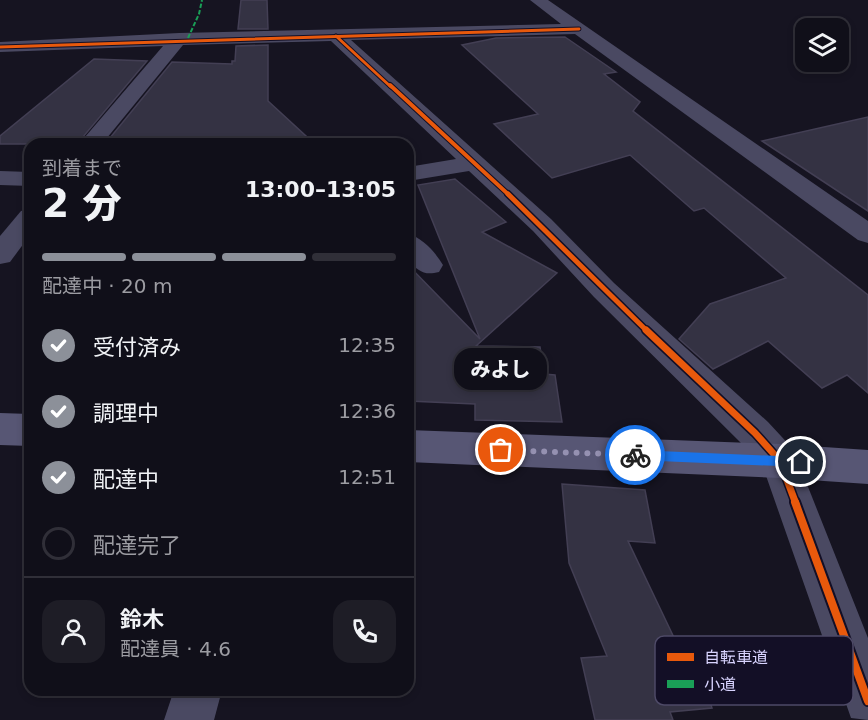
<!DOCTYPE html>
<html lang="ja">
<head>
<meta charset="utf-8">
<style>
	body { margin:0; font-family:"DejaVu Sans","Noto Sans JP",sans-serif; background:#1e1d26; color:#f1f3f6; height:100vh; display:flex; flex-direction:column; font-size:22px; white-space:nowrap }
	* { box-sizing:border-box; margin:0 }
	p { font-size:20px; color:#9c9ca2 }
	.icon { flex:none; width:33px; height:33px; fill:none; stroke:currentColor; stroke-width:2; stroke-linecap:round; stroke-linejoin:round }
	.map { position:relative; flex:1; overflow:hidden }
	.side { position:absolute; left:24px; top:138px; width:390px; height:558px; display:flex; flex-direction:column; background:#100f19; border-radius:18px; box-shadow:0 3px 9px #0003,0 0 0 2px #302f38 }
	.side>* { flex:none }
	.fabs { position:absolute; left:795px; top:18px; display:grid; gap:12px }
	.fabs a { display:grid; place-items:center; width:54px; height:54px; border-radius:12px; background:#100f19; box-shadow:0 3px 9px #0003,0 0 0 2px #302f38; font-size:30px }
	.pin { position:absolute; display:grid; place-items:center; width:51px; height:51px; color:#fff; margin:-26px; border:3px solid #fff; border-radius:50%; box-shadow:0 2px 6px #0007 }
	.courier { position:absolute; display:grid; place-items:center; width:60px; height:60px; margin:-30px; border:4px solid #1a73e8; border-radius:50%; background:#fff; color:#222; box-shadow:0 2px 8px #0007 }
	.bubble { position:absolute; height:42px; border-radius:18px; background:#100f19; box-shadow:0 3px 9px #0003,0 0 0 2px #302f38; font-size:20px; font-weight:800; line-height:42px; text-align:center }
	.headline em { font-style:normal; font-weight:800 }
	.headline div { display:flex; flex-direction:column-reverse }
	.headline { display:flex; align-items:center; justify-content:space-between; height:102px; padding:0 18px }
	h1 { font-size:39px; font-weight:800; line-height:45px }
	.bar { display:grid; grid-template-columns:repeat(4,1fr); gap:9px 6px; align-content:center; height:72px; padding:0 18px }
	.bar i { height:8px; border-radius:4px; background:#302f38 }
	.bar .current { background:#8c9099 }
	.bar p { grid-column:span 4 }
	.line { display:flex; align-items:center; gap:15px; padding:0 18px; border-top:2px solid #302f38 }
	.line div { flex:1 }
	.round { display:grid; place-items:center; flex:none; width:63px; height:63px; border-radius:18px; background:#1e1d26 }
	ol { padding:0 18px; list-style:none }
	li { display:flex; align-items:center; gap:18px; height:66px }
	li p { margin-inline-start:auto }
	li .icon { padding:6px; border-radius:50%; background:#8c9099; color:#fff; stroke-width:4 }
	li:last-child { color:#9c9ca2 }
	li i { width:33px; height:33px; border:3px solid #302f38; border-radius:50% }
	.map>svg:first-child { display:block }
	.building { fill:#343243; stroke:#433f54; stroke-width:1.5 }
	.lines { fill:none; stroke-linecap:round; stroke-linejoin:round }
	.street { fill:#4a4962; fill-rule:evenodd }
	.secondary { fill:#575674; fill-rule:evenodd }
	.quiet { stroke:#1a9f57; stroke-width:2; stroke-dasharray:4.5 2; stroke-linecap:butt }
	.cycleway-far4-casing { stroke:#130f26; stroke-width:5 }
	.cycleway-far3-casing { stroke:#130f26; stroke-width:6 }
	.cycleway-far2-casing { stroke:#130f26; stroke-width:8 }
	.cycleway-far1-casing { stroke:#130f26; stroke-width:10 }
	.cycleway-casing { stroke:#130f26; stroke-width:12 }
	.cycleway-far4 { stroke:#e8590c; stroke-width:3 }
	.cycleway-far3 { stroke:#e8590c; stroke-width:4 }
	.cycleway-far2 { stroke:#e8590c; stroke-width:5 }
	.cycleway-far1 { stroke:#e8590c; stroke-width:7 }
	.cycleway { stroke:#e8590c; stroke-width:8 }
	.route { fill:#1a73e8 }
	.done { stroke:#9591b1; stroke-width:6; stroke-dasharray:0 10.8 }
	.key { fill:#130f26; stroke:#4e4a67; stroke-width:1.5 }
	.key-label { font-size:16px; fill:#d9d4ff }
</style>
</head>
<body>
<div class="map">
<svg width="868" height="720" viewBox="0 0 868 720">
	<rect width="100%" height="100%" fill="#161421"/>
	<g class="building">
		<polygon points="241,0 267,0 268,29 238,29"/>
		<polygon points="565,37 616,72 604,74 640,102 633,111 868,295 868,393 847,375 822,388 768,341 713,369 679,339 710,304 786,278 704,208 694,211 630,155 552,178 494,124 538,114 462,45 496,38"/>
		<polygon points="268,45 268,101 307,137 280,139 281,144 105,144 172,62 232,64 232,61 235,61 236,46"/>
		<polygon points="94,59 147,61 77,144 0,144 0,136"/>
		<polygon points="868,117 868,211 762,141"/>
		<polygon points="455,179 506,222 482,232 557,273 476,346 540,347 544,374 555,375 562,422 475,420 475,404 408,401 408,265 480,339 418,185"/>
		<polygon points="562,484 645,490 655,543 628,541 678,646 692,645 712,708 670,712 673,720 595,720 581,658 607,656 569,563"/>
	</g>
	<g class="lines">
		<g class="street">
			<polygon points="530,0 548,0 868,221 868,243 858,240 575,34 351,40 551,219 614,283 768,422 793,449 868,638 868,720 851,718 764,470 742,444 594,297 533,231 469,171 408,181 408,167 456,159 331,41 183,45 102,144 79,144 163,46 0,52 0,42 179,33 561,24"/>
			<polygon points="0,171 30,172 30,186 0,185"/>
			<polygon points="30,209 30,235 10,262 0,264 0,236 21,211"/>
			<path d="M 408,234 C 423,238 435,252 443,265 L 439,272 C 424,276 418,271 408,260 Z"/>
			<polygon points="174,690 222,690 214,720 164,720"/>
		</g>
		<g class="secondary">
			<polygon points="0,413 30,414 30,446 0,445"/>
			<polygon points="408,430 780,444 868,450 868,484 780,478 408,462"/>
		</g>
		<polyline class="quiet" points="188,38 199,14 202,0"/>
		<g class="cycleway-far4-casing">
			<g id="cycleway-far4">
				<polyline points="336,36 391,87"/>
				<polyline points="0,47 579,29"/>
			</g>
		</g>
		<g class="cycleway-far3-casing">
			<polyline id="cycleway-far3" points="390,85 509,195"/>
		</g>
		<g class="cycleway-far2-casing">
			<polyline id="cycleway-far2" points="508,194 648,332"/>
		</g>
		<g class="cycleway-far1-casing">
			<polyline id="cycleway-far1" points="646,330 755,433 780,461 796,504"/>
		</g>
		<g class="cycleway-casing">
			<polyline id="cycleway" points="795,502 868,701"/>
		</g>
		<use href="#cycleway-far4" class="cycleway-far4"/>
		<use href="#cycleway-far3" class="cycleway-far3"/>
		<use href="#cycleway-far2" class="cycleway-far2"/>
		<use href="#cycleway-far1" class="cycleway-far1"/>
		<use href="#cycleway" class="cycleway"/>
	</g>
	<polygon class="route" points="635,450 801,457 807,462 801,467 635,460 630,455"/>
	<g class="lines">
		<polyline class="done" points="501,450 635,455"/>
	</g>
	<rect x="655" y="636" width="198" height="69" rx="9" class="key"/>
	<rect x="667" y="653" width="27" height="8" fill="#e8590c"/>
	<rect x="667" y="680" width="27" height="8" fill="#1a9f57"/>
	<g class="key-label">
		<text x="704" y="663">自転車道</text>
		<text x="704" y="690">小道</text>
	</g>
</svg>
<div class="fabs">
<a><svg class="icon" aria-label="layers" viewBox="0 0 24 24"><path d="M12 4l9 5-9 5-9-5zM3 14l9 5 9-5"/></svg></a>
</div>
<div class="pin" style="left:501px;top:450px;background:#ea580c"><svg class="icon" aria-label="bag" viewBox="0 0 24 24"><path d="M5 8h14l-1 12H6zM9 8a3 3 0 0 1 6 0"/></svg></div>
<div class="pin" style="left:801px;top:462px;background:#1f2937"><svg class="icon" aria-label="home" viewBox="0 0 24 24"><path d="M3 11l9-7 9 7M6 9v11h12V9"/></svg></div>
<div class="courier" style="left:635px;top:455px"><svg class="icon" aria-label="bike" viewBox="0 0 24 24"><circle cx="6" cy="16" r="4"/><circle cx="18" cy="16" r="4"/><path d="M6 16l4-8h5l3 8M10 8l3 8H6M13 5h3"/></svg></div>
<div class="bubble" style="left:454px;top:348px;width:93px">みよし</div>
<section class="side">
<div class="headline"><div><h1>2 分</h1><p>到着まで</p></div><em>13:00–13:05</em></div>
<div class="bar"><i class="current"></i><i class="current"></i><i class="current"></i><i></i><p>配達中 · 20 m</p></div>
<ol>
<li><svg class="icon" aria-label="check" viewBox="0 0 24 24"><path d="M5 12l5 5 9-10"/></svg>受付済み<p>12:35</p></li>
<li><svg class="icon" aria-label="check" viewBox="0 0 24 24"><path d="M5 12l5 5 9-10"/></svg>調理中<p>12:36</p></li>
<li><svg class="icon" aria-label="check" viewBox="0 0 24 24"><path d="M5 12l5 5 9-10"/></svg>配達中<p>12:51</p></li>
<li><i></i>配達完了</li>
</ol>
<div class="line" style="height:108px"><a class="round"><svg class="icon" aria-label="person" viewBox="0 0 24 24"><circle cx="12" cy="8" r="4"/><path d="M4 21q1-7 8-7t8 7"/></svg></a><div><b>鈴木</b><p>配達員 · 4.6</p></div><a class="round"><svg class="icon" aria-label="phone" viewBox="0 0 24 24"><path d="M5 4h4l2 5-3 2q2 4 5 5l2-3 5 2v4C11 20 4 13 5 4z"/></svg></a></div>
</section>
</div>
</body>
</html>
